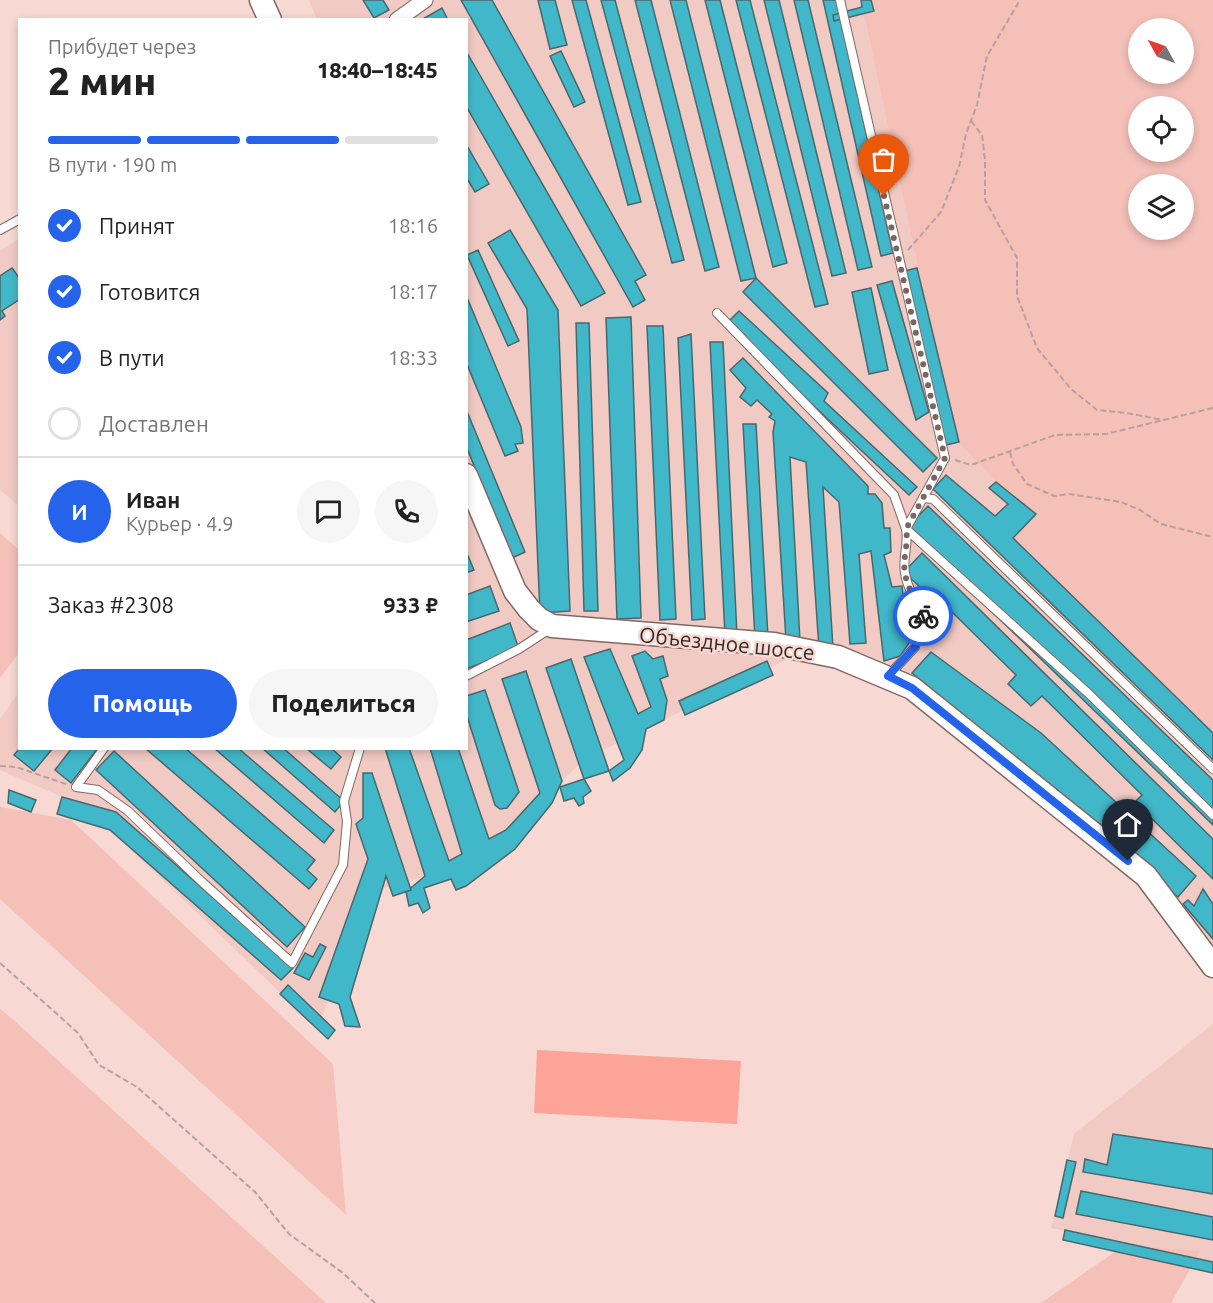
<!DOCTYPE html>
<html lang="ru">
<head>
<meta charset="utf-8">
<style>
	body { margin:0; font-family:Ubuntu,sans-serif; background:#f6f6f6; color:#222; height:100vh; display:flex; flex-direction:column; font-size:22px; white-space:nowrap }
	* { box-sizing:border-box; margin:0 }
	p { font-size:20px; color:#767676 }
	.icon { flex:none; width:33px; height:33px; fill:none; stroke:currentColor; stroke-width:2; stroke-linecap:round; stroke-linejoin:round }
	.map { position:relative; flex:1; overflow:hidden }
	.details { position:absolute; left:18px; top:18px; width:450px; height:732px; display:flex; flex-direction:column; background:#fff; border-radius:0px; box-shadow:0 3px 9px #0003 }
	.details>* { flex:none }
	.needle { width:39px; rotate:310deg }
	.buttons { position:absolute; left:1128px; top:18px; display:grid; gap:12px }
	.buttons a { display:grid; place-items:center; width:66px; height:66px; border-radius:50%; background:#fff; box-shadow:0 3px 9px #0003; font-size:30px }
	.pin { position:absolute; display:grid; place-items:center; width:51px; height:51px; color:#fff; margin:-62px -26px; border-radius:50% 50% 50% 0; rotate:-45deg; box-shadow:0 0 6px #0007 }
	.pin .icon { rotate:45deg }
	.courier { position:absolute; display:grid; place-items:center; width:60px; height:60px; margin:-30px; border:4px solid #2563eb; border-radius:50%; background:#fff; color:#222; box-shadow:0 2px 8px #0007 }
	.headline em { font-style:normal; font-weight:800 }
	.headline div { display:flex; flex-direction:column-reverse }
	.headline { display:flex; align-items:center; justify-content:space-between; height:102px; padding:0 30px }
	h1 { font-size:39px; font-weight:800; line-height:45px }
	.bar { display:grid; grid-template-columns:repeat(4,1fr); gap:9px 6px; align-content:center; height:72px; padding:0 30px }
	.bar i { height:8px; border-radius:4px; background:#e0e0e0 }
	.bar .current { background:#2563eb }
	.bar p { grid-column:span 4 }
	.line { display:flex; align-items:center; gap:15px; padding:0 30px; border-top:2px solid #e0e0e0 }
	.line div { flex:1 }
	.round { display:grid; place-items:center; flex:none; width:63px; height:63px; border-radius:32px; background:#f6f6f6 }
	ol { padding:0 30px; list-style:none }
	li { display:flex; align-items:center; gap:18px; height:66px }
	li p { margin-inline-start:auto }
	li .icon { padding:6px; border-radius:50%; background:#2563eb; color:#fff; stroke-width:4 }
	li:last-child { color:#767676 }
	li i { width:33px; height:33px; border:3px solid #e0e0e0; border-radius:50% }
	.primary-button { display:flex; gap:12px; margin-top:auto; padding:12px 30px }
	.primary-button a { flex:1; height:69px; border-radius:36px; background:#2563eb; color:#fff; font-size:24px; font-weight:800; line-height:69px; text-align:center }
	.primary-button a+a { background:#f6f6f6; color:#222 }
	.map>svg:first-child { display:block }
	.built { fill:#f1cac4 }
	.green { fill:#f4c0b8; fill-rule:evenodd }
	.water { fill:#fba497 }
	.building { fill:#41b8c9; stroke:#4a676c; stroke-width:1.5 }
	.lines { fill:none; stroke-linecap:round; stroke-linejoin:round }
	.lane-casing { stroke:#826863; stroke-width:10 }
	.street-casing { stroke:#826863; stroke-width:17 }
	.secondary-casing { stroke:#826863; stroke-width:25 }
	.path { stroke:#b9a09c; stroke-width:2; stroke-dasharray:6 3; stroke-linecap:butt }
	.lane { stroke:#fff; stroke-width:8 }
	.street { stroke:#fff; stroke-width:15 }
	.secondary { stroke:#fff; stroke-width:22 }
	.done { stroke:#786663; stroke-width:6; stroke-dasharray:0 10.8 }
	.route { stroke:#2563eb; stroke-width:8 }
	.labels { text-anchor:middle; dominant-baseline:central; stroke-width:5; stroke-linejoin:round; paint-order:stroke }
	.street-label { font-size:21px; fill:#342826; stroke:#f7d8d3 }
</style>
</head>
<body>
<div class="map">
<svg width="1213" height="1303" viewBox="0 0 1213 1303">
	<rect width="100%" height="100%" fill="#f7d8d3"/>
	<g class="built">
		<polygon points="309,0 861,0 954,437 1007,494 1213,734 1213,949 1152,858 925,675 903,672 884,661 826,640 583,760 485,859 373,891 317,1028 97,817 62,797 0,770 0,719 19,692 20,748 466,748 466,20 317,19"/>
		<polygon points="19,239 19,506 0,490 0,251"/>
		<polygon points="1213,1024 1213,1262 1051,1228 1074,1134"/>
	</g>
	<g class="green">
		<path d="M 861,0 L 1213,0 L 1213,734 L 1015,548 L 1007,494 L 954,437 ZM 1138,28 L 1184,28 L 1184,74 L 1138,74 ZM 1138,106 L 1184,106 L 1184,152 L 1138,152 ZM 1138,184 L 1184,184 L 1184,230 L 1138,230 Z"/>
		<polygon points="0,533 19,550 19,653 0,678"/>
		<polygon points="0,807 71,820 333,1064 346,1215 0,899"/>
		<polygon points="0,1009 9,1016 326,1303 0,1303"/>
		<polygon points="1125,1245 1200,1251 1171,1303 1041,1303"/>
	</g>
	<polygon class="water" points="537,1050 741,1061 737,1124 534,1113"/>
	<g class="building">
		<polygon points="363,0 383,0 389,10 374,18"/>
		<polygon points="461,0 492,0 646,275 635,281 645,300 633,307"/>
		<polygon points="538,0 555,0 567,45 550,49"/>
		<polygon points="572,0 586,0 641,202 628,205"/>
		<polygon points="601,0 615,0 684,260 672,263"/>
		<polygon points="635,0 651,0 719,267 705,271"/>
		<polygon points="670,0 686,0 756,278 741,281"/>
		<polygon points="705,0 720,0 787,263 773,267"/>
		<polygon points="736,0 750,0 828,304 815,307"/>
		<polygon points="764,0 779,0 846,273 832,276"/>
		<polygon points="794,0 808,0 872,267 858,270"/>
		<polygon points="823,0 836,0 893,253 881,256"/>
		<polygon points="861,0 871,0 874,11 834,21 833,15 862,7"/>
		<polygon points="442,8 448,20 421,20"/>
		<polygon points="466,51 605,293 581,306 466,106"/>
		<polygon points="561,51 585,102 574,107 550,56"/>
		<polygon points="466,144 489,184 475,192 466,177"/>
		<polygon points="510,230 558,310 570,611 540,613 527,309 488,243"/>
		<polygon points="478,250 519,341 508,346 467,255"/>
		<polygon points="12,268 20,279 20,299 2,311 5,316 0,320 0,276"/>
		<polygon points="917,268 959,442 946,445 904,271"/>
		<polygon points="756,278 937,458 923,472 743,292"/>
		<polygon points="892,281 929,412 916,420 877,285"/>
		<polygon points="871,288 888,370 869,374 852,292"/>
		<polygon points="466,295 521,427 523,443 515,444 518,451 505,456 466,362"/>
		<polygon points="739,311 828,393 824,401 917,487 909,495 726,324"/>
		<polygon points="631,317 641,618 617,619 606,318"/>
		<polygon points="576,323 589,323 598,611 584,611"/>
		<polygon points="647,326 663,326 676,619 660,620"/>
		<polygon points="691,334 705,619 692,620 678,338"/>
		<polygon points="710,342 723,342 737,635 725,635"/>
		<polygon points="743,358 868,486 868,494 875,494 882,503 884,528 890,528 891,552 884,555 892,587 902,586 904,605 911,607 909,643 900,656 884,661 871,551 859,554 866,643 850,644 839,502 823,487 833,648 819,648 806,462 790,457 800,641 786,640 773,432 775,421 769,417 772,414 757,400 751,406 740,397 746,388 730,370"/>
		<polygon points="466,409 525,552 512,558 466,446"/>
		<polygon points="743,424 756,424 768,637 755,638"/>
		<polygon points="946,475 995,516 1008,504 989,488 996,482 1036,514 1013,538 1213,733 1213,760 933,489"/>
		<polygon points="928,506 1213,780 1213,825 906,529"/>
		<polygon points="466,551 474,570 466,573"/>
		<polygon points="922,553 1213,839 1213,879 1135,802 1142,795 1042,696 1031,706 1008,684 1016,675 953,613 941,625 913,598 922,589 904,572"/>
		<polygon points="490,586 499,611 466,622 466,595"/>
		<polygon points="510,623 519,649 466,669 466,640"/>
		<polygon points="610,649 638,714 651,707 632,656 645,651 653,659 663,656 668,676 660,679 667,700 664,720 646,729 642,750 630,768 613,781 609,771 624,760 584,657"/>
		<polygon points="931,652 1041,733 1196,876 1178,897 912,673"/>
		<polygon points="571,659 609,771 584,779 546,668"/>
		<polygon points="767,661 773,675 685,715 679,701"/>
		<polygon points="526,671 562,781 552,803 515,849 466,886 456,890 451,879 424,888 430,908 423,913 418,903 409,906 406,892 425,876 385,748 409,748 449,861 462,854 430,748 458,748 489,839 506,830 540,793 502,679"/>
		<polygon points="485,690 519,792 507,808 500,809 495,805 466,713 466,696"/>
		<polygon points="20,748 53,748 34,771 14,755"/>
		<polygon points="72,748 98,748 71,783 55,770"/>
		<polygon points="145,748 185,748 315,860 307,870 317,879 309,889"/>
		<polygon points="214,748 238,748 334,830 324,843"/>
		<polygon points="262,748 283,748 344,801 335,812"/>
		<polygon points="306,748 331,748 341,757 331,769"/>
		<polygon points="114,751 305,927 287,947 96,770"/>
		<polygon points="363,773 372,773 411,890 393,896 386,876 350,997 360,1027 345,1026 339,1004 319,997 368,859 356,824 363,818"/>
		<polygon points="584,779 591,791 583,797 584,803 579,806 574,798 564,801 560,787"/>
		<polygon points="9,790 36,800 31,812 8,803"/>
		<polygon points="62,797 116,812 293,968 281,980 110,830 57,814"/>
		<polygon points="1203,889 1213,904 1213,939 1183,904 1188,900 1194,906"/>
		<polygon points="320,944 326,947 309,980 294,973 305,953 313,957"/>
		<polygon points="288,985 335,1030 328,1039 280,994"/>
		<polygon points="1113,1134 1213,1149 1213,1194 1083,1172 1085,1159 1107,1165"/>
		<polygon points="1067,1160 1076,1162 1063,1218 1055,1216"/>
		<polygon points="1081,1191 1213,1217 1213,1240 1076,1214"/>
		<polygon points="1065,1230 1213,1262 1213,1273 1063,1240"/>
	</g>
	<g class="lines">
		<g class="lane-casing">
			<g id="lane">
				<path d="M 840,0 L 945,458 L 906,529 C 909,544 902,559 905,573 C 907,588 916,601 924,613 L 915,647 L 889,675"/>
				<polyline points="0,230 20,219"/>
				<polyline points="717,313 894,495 906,529 1088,693 1213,815"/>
				<polyline points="923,498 933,499 1213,769"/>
				<polyline points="466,676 519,649 551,628"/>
				<polyline points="104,748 76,787 98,790 128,811 201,881 292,963 343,865 347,822 344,801 360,748"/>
			</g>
		</g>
		<g class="street-casing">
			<polyline id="street" points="397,20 425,0"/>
		</g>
		<g class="secondary-casing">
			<g id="secondary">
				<polyline points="261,0 270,20"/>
				<polyline points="466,475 515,591 529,609 539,619 552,626 774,644 838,657 912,688 1146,876 1213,966"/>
			</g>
		</g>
		<g class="path">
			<polyline points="971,121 982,135 985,160 985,200 1017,258 1017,296 1037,348 1071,389 1097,410 1127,413 1163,420"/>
			<polyline points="908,250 941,212 959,167 966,134 977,105 987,56 1020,0"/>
			<polyline points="1010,452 1013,464 1027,484 1054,496 1069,494 1121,502 1140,510 1161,524 1213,537"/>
			<polyline points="955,460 971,465 1055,435 1106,434 1213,408"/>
			<polyline points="0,766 16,767 66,784"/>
			<polyline points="0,963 78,1033 99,1065 137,1087 255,1192 289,1234 343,1273 375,1303"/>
		</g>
		<use href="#lane" class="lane"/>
		<use href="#street" class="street"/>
		<use href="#secondary" class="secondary"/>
	</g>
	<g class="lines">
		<path class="done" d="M 884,196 L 945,458 L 906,529 C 909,544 902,559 905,573 C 907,588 916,601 924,613 L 923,616"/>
		<polyline class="route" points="923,616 915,647 888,676 912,688 1128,861"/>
	</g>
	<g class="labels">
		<g class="street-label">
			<text transform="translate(727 643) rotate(6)">Объездное шоссе</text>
		</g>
	</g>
</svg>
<div class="buttons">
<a><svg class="needle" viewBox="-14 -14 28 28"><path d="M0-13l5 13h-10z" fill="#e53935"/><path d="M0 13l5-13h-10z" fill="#767676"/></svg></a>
<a><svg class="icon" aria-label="locate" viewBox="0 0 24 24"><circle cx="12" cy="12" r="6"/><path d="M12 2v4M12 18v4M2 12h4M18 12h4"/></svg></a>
<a><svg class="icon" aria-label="layers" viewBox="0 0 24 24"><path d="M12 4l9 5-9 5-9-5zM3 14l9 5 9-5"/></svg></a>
</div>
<div class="pin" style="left:884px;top:196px;background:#ea580c"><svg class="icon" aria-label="bag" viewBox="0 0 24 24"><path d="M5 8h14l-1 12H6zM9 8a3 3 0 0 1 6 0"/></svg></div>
<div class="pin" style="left:1128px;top:861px;background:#1f2937"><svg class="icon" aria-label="home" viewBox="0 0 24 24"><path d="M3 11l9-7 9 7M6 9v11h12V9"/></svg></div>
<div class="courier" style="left:923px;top:616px"><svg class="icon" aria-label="bike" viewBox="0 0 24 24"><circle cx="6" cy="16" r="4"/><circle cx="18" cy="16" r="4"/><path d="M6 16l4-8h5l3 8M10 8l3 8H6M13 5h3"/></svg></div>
<section class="details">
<div class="headline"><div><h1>2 мин</h1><p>Прибудет через</p></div><em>18:40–18:45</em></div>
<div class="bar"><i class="current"></i><i class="current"></i><i class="current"></i><i></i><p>В пути · 190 m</p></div>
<ol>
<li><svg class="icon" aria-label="check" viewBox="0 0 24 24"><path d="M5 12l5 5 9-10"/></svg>Принят<p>18:16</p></li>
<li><svg class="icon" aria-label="check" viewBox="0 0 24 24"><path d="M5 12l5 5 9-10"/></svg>Готовится<p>18:17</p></li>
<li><svg class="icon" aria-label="check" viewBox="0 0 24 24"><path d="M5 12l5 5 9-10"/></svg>В пути<p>18:33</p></li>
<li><i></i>Доставлен</li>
</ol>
<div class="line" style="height:108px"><b class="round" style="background:#2563eb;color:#fff">И</b><div><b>Иван</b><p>Курьер · 4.9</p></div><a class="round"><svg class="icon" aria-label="chat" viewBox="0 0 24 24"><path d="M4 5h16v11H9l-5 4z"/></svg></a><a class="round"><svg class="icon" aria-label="phone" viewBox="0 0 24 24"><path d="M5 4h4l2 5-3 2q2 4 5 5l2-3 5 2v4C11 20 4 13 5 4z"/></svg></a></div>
<div class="line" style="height:78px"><div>Заказ #2308</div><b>933 ₽</b></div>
<div class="primary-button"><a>Помощь</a><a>Поделиться</a></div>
</section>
</div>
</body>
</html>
